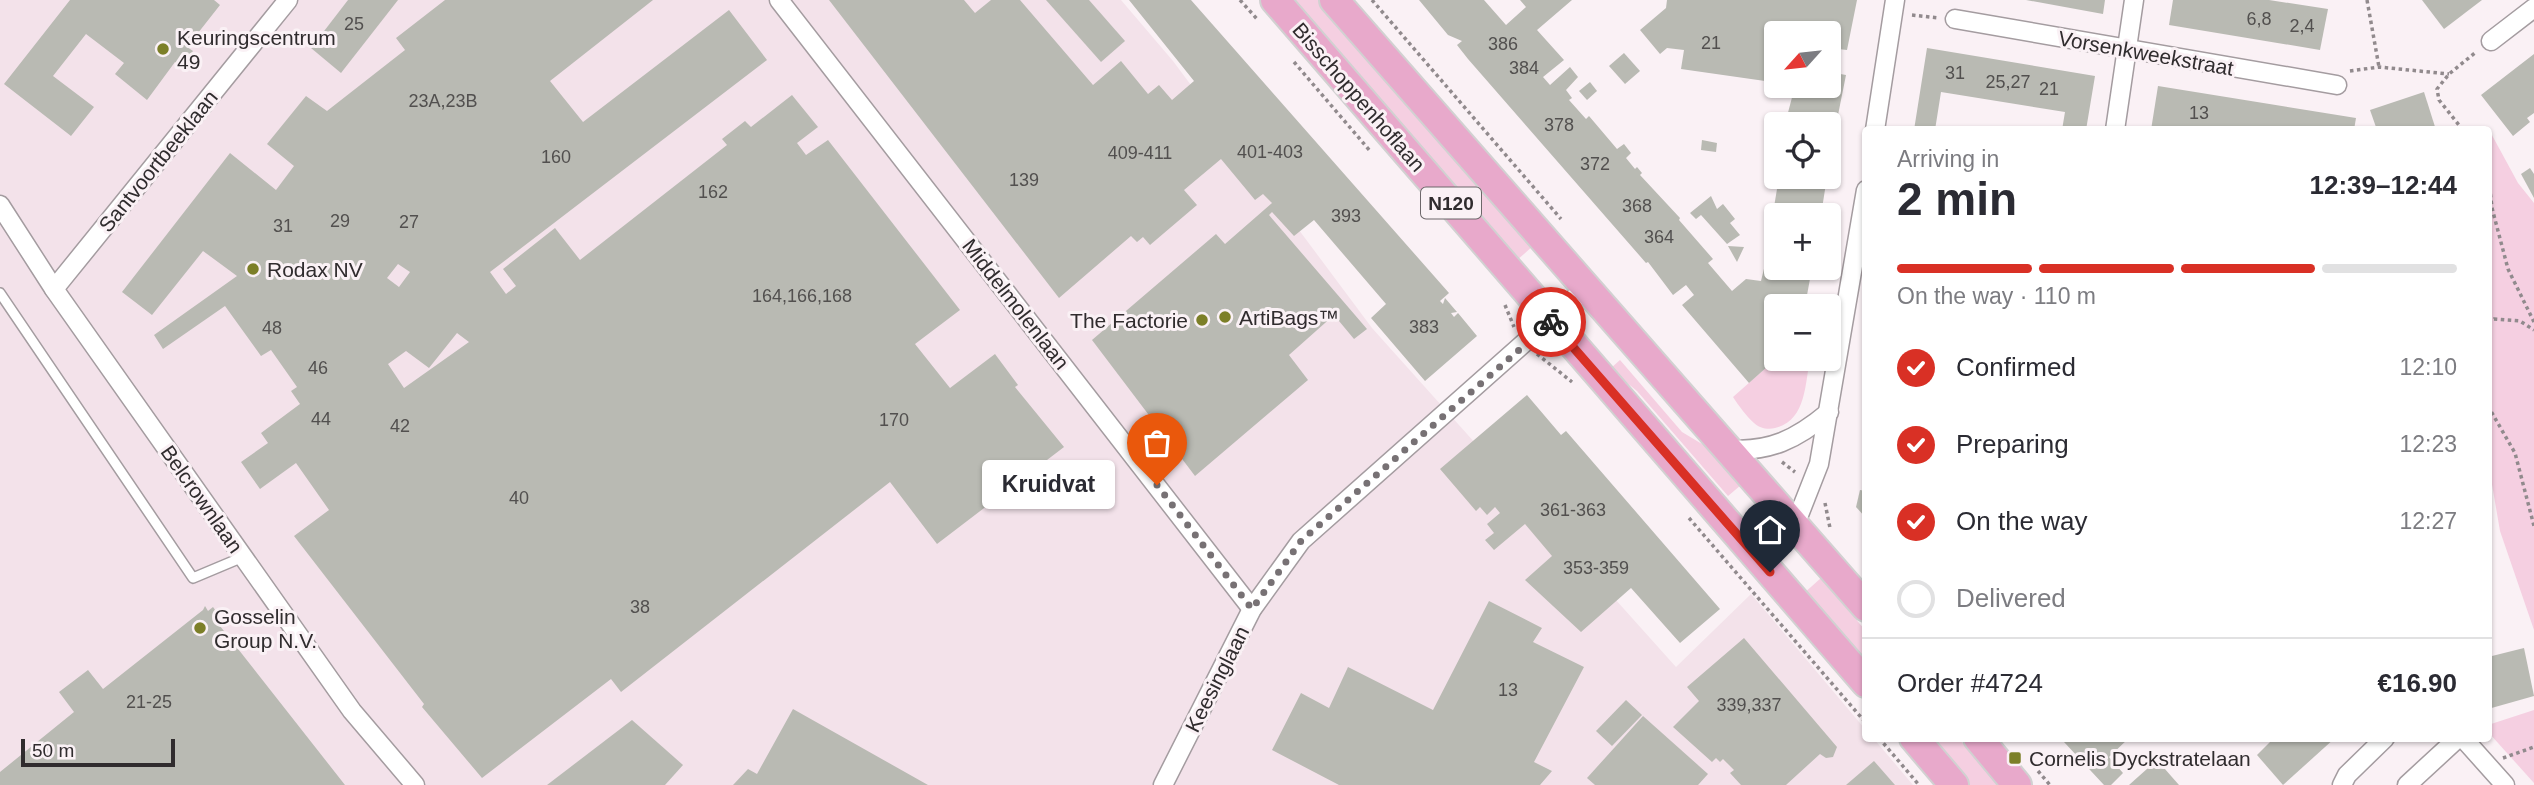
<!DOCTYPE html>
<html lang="en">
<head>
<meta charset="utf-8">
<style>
	body { margin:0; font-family:Arial,sans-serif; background:#f7f7f7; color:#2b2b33; height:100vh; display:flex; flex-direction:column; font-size:26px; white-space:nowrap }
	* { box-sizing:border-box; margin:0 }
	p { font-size:23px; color:#7c7c81 }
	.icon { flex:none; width:38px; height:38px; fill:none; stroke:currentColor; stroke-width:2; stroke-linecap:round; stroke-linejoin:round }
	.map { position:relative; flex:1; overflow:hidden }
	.details { position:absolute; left:1862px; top:126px; width:630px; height:616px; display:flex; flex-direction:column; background:#fff; border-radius:7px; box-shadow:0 2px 5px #0004 }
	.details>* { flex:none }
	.needle { width:46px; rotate:243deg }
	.tools { position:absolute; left:1764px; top:21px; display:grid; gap:14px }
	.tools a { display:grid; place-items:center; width:77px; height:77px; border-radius:7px; background:#fff; box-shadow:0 2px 5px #0004; font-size:35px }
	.scale { position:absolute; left:21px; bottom:18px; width:154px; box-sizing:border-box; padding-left:7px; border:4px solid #302c2e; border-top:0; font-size:19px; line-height:24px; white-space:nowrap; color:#302c2e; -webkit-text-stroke:5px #faf1f5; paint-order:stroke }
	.pin { position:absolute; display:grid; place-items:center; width:60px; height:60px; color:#fff; margin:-72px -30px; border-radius:50% 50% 50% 0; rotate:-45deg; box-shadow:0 0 7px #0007 }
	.pin .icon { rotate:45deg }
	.courier { position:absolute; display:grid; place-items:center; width:70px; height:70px; margin:-35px; border:5px solid #d93025; border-radius:50%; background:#fff; color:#222; box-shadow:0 2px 9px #0007 }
	.bubble { position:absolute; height:49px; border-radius:7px; background:#fff; box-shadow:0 2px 5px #0004; font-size:23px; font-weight:600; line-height:49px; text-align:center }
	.summary em { font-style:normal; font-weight:600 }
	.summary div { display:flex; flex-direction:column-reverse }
	.summary { display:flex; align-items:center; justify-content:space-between; height:119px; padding:0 35px }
	h1 { font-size:46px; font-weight:600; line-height:52px }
	.bar { display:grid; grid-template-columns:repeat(4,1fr); gap:10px 7px; align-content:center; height:84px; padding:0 35px }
	.bar i { height:9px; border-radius:5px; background:#e1e1e2 }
	.bar .current { background:#d93025 }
	.bar p { grid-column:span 4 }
	.line { display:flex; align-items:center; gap:18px; padding:0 35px; border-top:2px solid #e1e1e2 }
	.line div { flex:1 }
	ol { padding:0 35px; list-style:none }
	li { display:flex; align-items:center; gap:21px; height:77px }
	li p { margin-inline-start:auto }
	li .icon { padding:7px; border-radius:50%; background:#d93025; color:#fff; stroke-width:4 }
	li:last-child { color:#7c7c81 }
	li i { width:38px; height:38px; border:4px solid #e1e1e2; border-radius:50% }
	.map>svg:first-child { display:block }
	.built { fill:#f3e2ea }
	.green { fill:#f5cfe1 }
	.building { fill:#b9bab3; fill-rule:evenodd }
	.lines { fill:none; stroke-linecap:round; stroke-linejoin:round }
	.lane-casing { stroke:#a49ca0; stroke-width:12 }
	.street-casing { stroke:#a49ca0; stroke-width:21 }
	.primary-casing { stroke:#d1d1d1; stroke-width:32 }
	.path { stroke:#918a8d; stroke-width:3.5; stroke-dasharray:3.5 3.5; stroke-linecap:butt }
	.lane { stroke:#fff; stroke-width:9 }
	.street { stroke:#fff; stroke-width:18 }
	.primary { stroke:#e8a9cb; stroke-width:28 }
	.done { stroke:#777174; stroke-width:7; stroke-dasharray:0 12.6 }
	.route { stroke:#d93025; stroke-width:9 }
	.poi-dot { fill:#7c7f28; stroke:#faf1f5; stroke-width:2.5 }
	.labels { text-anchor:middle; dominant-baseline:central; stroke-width:6; stroke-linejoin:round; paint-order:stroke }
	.number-label { font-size:18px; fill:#52504f }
	.shield { fill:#faf1f5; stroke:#6d676a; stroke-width:2 }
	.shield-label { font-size:19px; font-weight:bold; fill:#302c2e }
	.poi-label { font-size:21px; fill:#302c2e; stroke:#faf1f5; text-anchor:start }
	.street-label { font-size:21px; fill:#302c2e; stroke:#faf1f5 }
</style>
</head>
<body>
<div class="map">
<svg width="2534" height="785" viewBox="0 0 2534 785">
	<rect width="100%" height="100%" fill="#faf1f5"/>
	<polygon class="built" points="0,0 1121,0 1173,61 1372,328 1676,667 1751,594 1865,729 1866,738 1874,739 1913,785 0,785"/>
	<g class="green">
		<polygon points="1288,0 1322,0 1534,245 1515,262"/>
		<polygon points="2487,126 2518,183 2534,203 2534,630 2500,531 2489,467 2488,130 2481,129"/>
		<path d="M 1776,359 L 1810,359 C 1805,384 1806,421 1775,428 C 1768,430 1759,428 1754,423 C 1746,416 1739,406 1733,397 Z"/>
		<polygon points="1620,360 1682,432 1712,450 1741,485 1728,496 1637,391 1610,369"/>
		<polygon points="1821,578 1865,630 1865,669 1802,595"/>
		<polygon points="2534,710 2534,783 2489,733 2488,725"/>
		<polygon points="1926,739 1959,739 1999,785 1966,785"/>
	</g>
	<g class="building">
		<polygon points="70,0 214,0 220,5 187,47 193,51 180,67 175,62 147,100 115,74 124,63 86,34 53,76 94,107 71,136 4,84"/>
		<polygon points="348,0 398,0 341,73 311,48"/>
		<path d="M 445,0 L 653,0 L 550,81 L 583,122 L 729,10 L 767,60 L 490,272 L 506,294 L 516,286 L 503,269 L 555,228 L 580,260 L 727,145 L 722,139 L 745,121 L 751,127 L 792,95 L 818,127 L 797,143 L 806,155 L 828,140 L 960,310 L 915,344 L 950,388 L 995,354 L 1018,385 L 1015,387 L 1064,447 L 937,544 L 890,482 L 621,692 L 611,679 L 482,778 L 422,707 L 424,704 L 294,536 L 329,510 L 296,463 L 260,489 L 241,462 L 268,443 L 261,433 L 300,404 L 291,391 L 297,387 L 271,350 L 261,356 L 225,306 L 163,349 L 154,335 L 237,276 L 203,251 L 152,315 L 122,292 L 230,153 L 276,190 L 294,166 L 267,144 L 306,96 L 327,111 L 405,50 L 396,38 ZM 398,264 L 410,272 L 399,287 L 387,278 ZM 457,333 L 469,342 L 404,388 L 388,364 L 406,351 L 429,368 Z"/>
		<polygon points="829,0 964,0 975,13 991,0 1020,0 1093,85 1121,61 1148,94 1159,85 1172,100 1194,81 1129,0 1191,0 1449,293 1440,301 1443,304 1445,298 1457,312 1451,313 1454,317 1458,313 1477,336 1425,381 1371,318 1386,304 1314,220 1294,236 1272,212 1269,215 1367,329 1354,339 1334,315 1289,355 1308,380 1195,476 1092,340 1216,234 1225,244 1272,203 1263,194 1255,200 1221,159 1184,190 1197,205 1150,245 1143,237 1137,242 1131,236 1059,298"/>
		<polygon points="1046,0 1089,0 1125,41 1101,62"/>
		<polygon points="1419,0 1484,0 1506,25 1526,7 1520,0 1572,0 1537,30 1564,60 1543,77 1550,85 1570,67 1578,77 1566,90 1572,98 1569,100 1586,119 1589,116 1617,149 1624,144 1631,153 1626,158 1635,169 1637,167 1642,173 1640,175 1680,218 1679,220 1713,259 1708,263 1732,291 1746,279 1761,281 1775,224 1776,268 1812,268 1805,306 1776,306 1776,359 1749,383 1682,305 1694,295 1686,285 1673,295 1648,262 1646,263 1468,59 1457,45 1462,41 1448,35"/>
		<polygon points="1667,0 1857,0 1847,50 1829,48 1829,33 1776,33 1776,39 1771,38 1765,81 1681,69 1684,50 1667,48 1660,54 1640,30 1666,8"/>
		<polygon points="2026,0 2105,0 2103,14"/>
		<polygon points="2173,0 2269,0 2328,9 2320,50 2169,25"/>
		<polygon points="2422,0 2482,0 2444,29"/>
		<polygon points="1927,48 2095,76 2086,130 2062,130 2065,112 1941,92 1935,130 1914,130"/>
		<polygon points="1624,53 1640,71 1625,84 1609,66"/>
		<polygon points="2534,54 2534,113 2527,118 2530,122 2513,136 2481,95"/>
		<polygon points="1829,72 1846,75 1830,155 1829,124 1785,124 1795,86 1829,86"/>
		<polygon points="1590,82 1597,91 1587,100 1579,91"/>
		<polygon points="2158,86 2356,118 2354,130 2151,130"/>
		<polygon points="2424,92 2436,130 2377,130 2370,110"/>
		<polygon points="1702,140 1717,143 1716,152 1701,150"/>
		<polygon points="2530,168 2534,174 2534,198 2521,174"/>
		<polygon points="1779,177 1827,177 1821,215 1776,215 1777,208 1774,207"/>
		<polygon points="1711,196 1717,209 1723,204 1735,219 1730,223 1740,235 1727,244 1701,215 1696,219 1690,213"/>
		<polygon points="1728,246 1744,247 1737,262"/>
		<polygon points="1527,395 1561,435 1566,431 1720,609 1680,643 1631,588 1581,632 1525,580 1552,556 1525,524 1494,550 1485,540 1494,533 1487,524 1500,513 1495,507 1487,515 1480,507 1476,511 1440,469"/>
		<polygon points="1860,490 1866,491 1866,518 1856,507"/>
		<polygon points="1489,601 1542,628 1533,642 1584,667 1534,762 1552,771 1540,785 1339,785 1272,750 1301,693 1329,708 1348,667 1433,710"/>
		<polygon points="205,606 208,611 213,607 224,622 220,626 345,785 0,785 0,772 74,712 59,692 88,670 103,689 203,610"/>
		<polygon points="1744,638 1837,747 1833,757 1826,758 1820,754 1786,785 1741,785 1730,773 1734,770 1723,759 1720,762 1716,758 1712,762 1673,727 1699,701 1687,687"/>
		<polygon points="2524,648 2534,696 2488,709 2488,657"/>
		<polygon points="1626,700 1642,715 1612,746 1596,731"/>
		<polygon points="793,709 928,785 733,785 748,769 757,774"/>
		<polygon points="1643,716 1708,774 1698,785 1595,785 1587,778"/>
		<polygon points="632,720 683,765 665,785 547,785"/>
		<polygon points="2069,738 2129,738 2109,757 2123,773 2111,785 2104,785 2064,742"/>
		<polygon points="2274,738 2335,738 2283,785 2257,755"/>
		<polygon points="2157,760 2179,785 2129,785"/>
		<polygon points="1874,761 1895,785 1846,785"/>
	</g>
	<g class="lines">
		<g class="lane-casing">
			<polyline id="lane" points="0,293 193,578 243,557"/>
		</g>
		<g class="street-casing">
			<g id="street">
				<polyline points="779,0 1252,609"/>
				<polyline points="1955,19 2337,85"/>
				<polyline points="2491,41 2534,8"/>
				<polyline points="1875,130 1895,0"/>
				<polyline points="2115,130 2134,0"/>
				<polyline points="0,205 54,289 352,711 415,785"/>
				<polyline points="54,289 288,0"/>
				<path d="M 1727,449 C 1769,453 1797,439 1829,412"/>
				<polyline points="1757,557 1795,525 1819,464 1866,190"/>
				<polyline points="2463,738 2505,785"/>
				<polyline points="1163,785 1252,609 1301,541 1587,287"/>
				<polyline points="2342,785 2347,775 2385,738"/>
				<polyline points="2407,785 2458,738"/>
			</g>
		</g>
		<g class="primary-casing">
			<g id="primary">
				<polyline points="1275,0 1866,683"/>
				<polyline points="1334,0 1866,607"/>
				<polyline points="1914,738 1954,785"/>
				<polyline points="1978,738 2017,785"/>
			</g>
		</g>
		<g class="path">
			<polyline points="1240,0 1257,19"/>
			<polyline points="1372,0 1561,219"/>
			<polyline points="2367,0 2379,67"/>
			<polyline points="1912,15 1939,18"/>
			<polyline points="1294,62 1371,152"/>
			<polyline points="2350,71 2379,67 2449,74"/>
			<polyline points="2463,130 2439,100 2437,89 2449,74 2476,52"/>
			<polyline points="2488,173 2492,208 2508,269 2534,322"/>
			<polyline points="1505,305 1514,327"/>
			<polyline points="2488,323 2494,319 2520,321 2534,330"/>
			<polyline points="1537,354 1572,382"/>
			<polyline points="2488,406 2515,453 2534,526"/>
			<polyline points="1782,462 1795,472"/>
			<polyline points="1825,503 1830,528"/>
			<polyline points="1689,518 1866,723"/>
			<polyline points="1879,738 1919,785"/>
			<polyline points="2503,758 2534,747"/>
			<polyline points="2038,771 2050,785"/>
		</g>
		<use href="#lane" class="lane"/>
		<use href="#street" class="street"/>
		<use href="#primary" class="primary"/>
	</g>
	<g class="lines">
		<polyline class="done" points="1157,485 1252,609 1301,541 1551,322"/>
		<polyline class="route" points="1551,322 1770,572"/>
	</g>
	<g class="poi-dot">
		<circle cx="163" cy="49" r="7"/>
		<circle cx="253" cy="269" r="7"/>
		<circle cx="1225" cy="317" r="7"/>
		<circle cx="1202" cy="320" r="7"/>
		<circle cx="200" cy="628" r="7"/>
		<rect x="2008" y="751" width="14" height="14" rx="3.5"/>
	</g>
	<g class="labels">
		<g class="number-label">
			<text x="2259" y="19">6,8</text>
			<text x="354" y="24">25</text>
			<text x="2302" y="26">2,4</text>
			<text x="1711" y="43">21</text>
			<text x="1503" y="44">386</text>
			<text x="1524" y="68">384</text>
			<text x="1955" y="73">31</text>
			<text x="2008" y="82">25,27</text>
			<text x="2049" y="89">21</text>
			<text x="443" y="101">23A,23B</text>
			<text x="2199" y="113">13</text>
			<text x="1559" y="125">378</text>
			<text x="1270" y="152">401-403</text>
			<text x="1140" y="153">409-411</text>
			<text x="556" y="157">160</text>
			<text x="1595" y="164">372</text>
			<text x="1024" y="180">139</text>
			<text x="713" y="192">162</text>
			<text x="1637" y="206">368</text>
			<text x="1346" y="216">393</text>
			<text x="340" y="221">29</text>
			<text x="409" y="222">27</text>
			<text x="283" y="226">31</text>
			<text x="1659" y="237">364</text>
			<text x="802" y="296">164,166,168</text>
			<text x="1424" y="327">383</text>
			<text x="272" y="328">48</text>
			<text x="318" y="368">46</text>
			<text x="321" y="419">44</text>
			<text x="894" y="420">170</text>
			<text x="400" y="426">42</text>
			<text x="519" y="498">40</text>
			<text x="1573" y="510">361-363</text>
			<text x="1596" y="568">353-359</text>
			<text x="640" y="607">38</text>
			<text x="1508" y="690">13</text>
			<text x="149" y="702">21-25</text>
			<text x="1749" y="705">339,337</text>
		</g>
		<rect class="shield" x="1421" y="187.5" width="60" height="31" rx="5"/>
		<g class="shield-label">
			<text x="1451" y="203">N120</text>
		</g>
		<g class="poi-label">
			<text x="177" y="37">Keuringscentrum<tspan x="177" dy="24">49</tspan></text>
			<text x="267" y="269">Rodax NV</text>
			<text x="1239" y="317">ArtiBags™</text>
			<text x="1188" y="320" text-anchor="end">The Factorie</text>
			<text x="214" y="616">Gosselin<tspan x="214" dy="24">Group N.V.</tspan></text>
			<text x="2029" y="758">Cornelis Dyckstratelaan</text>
		</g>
		<g class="street-label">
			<text transform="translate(2146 53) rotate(10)">Vorsenkweekstraat</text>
			<text transform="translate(1359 97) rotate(49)">Bisschoppenhoflaan</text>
			<text transform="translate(158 161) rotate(-51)">Santvoortbeeklaan</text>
			<text transform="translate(1016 304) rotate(52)">Middelmolenlaan</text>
			<text transform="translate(202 499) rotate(55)">Belcrownlaan</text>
			<text transform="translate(1217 679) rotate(-63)">Keesinglaan</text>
		</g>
	</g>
</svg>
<div class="tools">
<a><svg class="needle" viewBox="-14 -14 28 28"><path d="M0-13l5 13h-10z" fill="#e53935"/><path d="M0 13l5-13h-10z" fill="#7c7c81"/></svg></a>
<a><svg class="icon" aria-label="locate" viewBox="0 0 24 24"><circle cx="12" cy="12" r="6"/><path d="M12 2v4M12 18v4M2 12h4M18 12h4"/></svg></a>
<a>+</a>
<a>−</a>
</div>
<div class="scale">50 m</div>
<div class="pin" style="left:1157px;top:485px;background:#ea580c"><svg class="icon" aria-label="bag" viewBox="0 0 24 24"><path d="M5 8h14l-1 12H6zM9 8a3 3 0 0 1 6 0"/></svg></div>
<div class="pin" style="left:1770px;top:572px;background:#1f2937"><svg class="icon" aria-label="home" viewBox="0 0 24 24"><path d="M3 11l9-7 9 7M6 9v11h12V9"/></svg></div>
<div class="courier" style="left:1551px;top:322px"><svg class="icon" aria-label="bike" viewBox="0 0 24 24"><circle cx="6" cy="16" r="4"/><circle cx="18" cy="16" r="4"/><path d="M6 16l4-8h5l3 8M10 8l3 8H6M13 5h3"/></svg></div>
<div class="bubble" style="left:982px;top:460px;width:133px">Kruidvat</div>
<section class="details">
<div class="summary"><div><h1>2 min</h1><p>Arriving in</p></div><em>12:39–12:44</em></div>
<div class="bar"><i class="current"></i><i class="current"></i><i class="current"></i><i></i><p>On the way · 110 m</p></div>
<ol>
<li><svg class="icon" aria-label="check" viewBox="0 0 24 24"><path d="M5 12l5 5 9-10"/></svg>Confirmed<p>12:10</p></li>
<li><svg class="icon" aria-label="check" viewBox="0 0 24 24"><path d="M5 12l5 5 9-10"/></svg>Preparing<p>12:23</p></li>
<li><svg class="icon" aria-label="check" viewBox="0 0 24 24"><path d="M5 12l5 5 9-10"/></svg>On the way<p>12:27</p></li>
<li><i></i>Delivered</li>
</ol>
<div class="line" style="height:91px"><div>Order #4724</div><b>€16.90</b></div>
</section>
</div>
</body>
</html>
